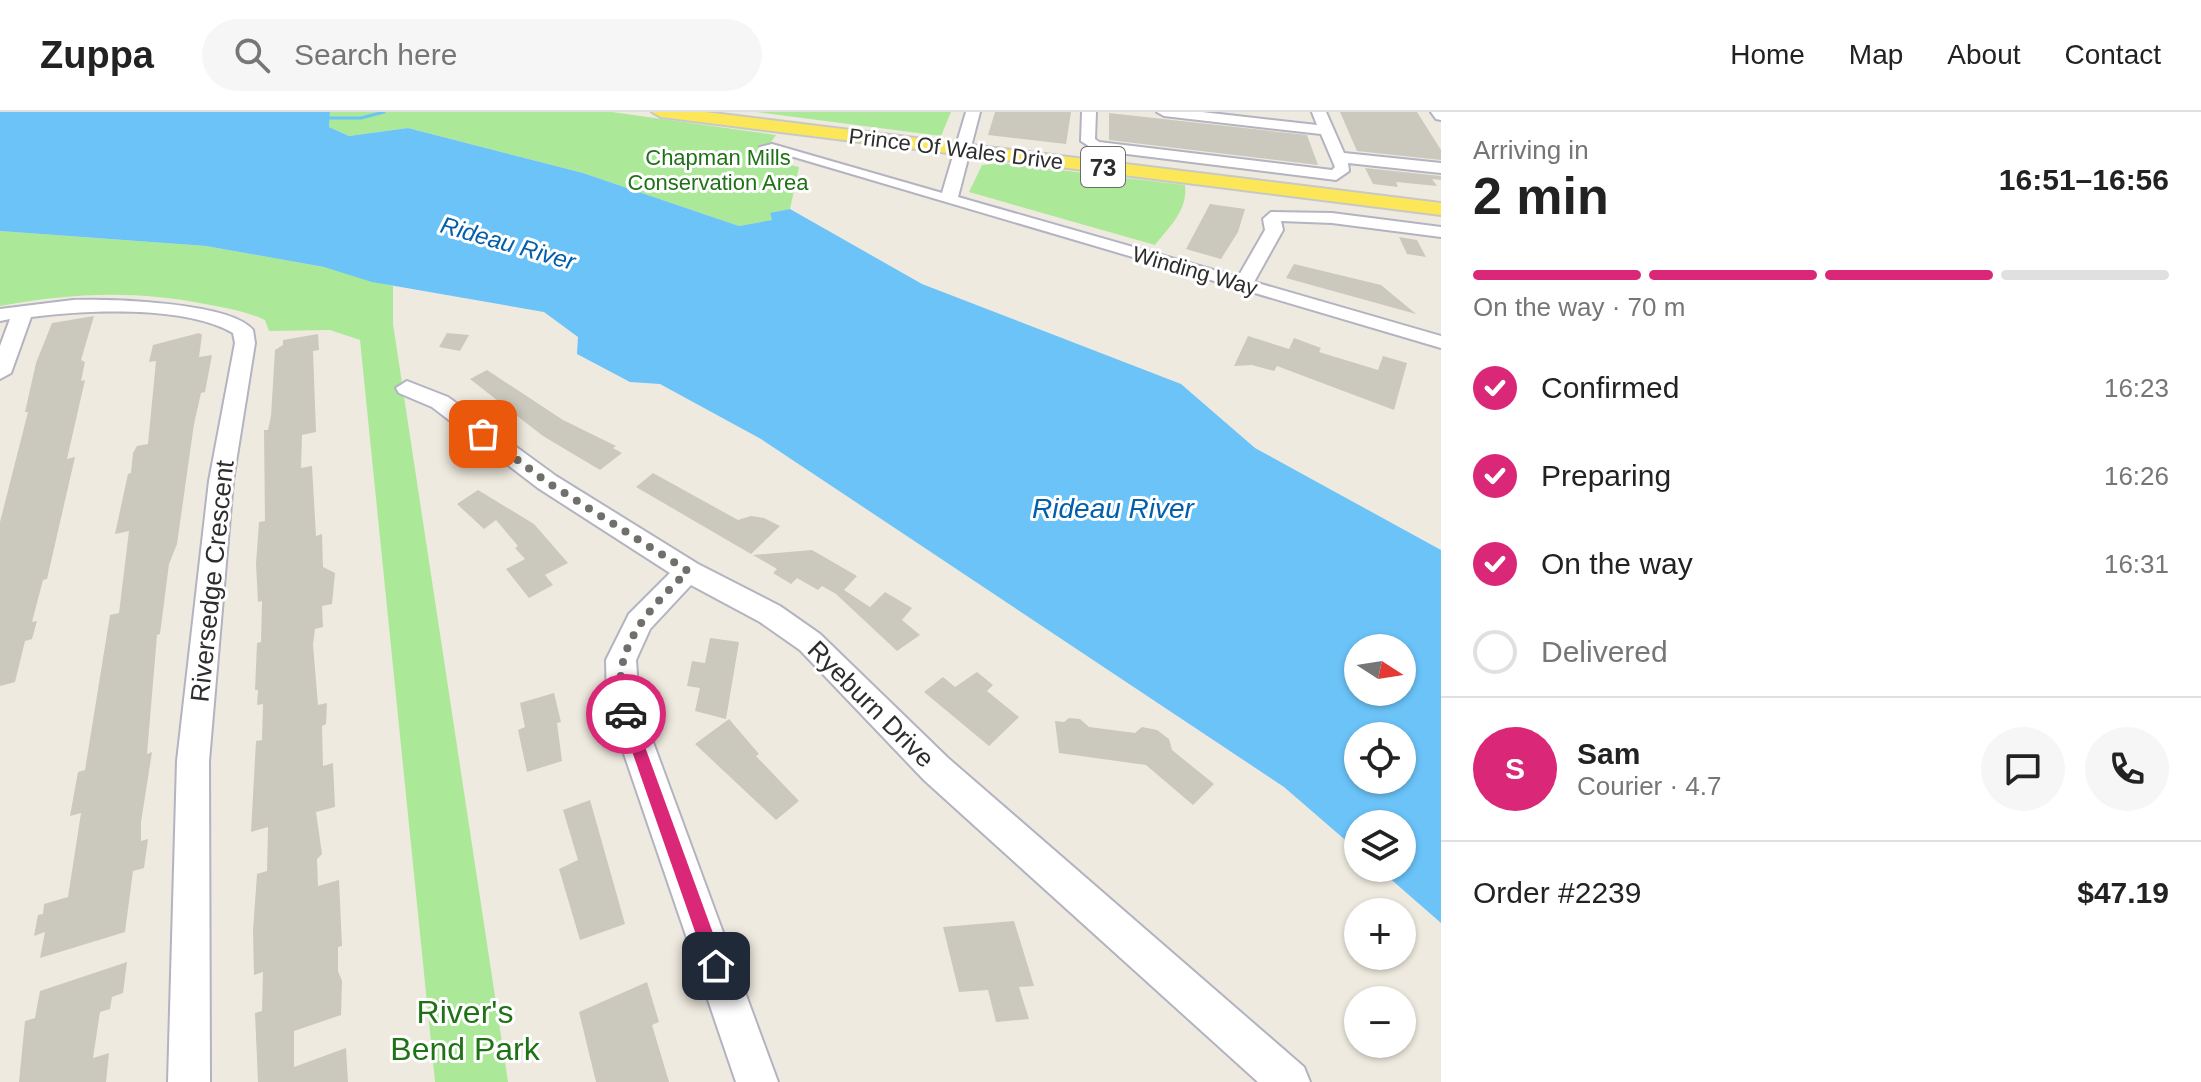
<!DOCTYPE html>
<html lang="en">
<head>
<meta charset="utf-8">
<style>
	body { margin:0; font-family:Helvetica,sans-serif; background:#f6f6f6; color:#222; height:100vh; display:flex; flex-direction:column; font-size:30px; white-space:nowrap }
	* { box-sizing:border-box; margin:0 }
	p { font-size:26px; color:#767676 }
	.icon { flex:none; width:44px; height:44px; fill:none; stroke:currentColor; stroke-width:2; stroke-linecap:round; stroke-linejoin:round }
	.map { position:relative; flex:1; overflow:hidden }
	.side { display:flex; flex-direction:column; background:#fff; width:760px }
	.side>* { flex:none }
	.needle { width:52px; rotate:102deg }
	.tools { position:absolute; left:1344px; top:522px; display:grid; gap:16px }
	.tools a { display:grid; place-items:center; width:72px; height:72px; border-radius:50%; background:#fff; box-shadow:0 2px 6px #0004; font-size:40px }
	.pin { position:absolute; display:grid; place-items:center; width:68px; height:68px; color:#fff; margin:-34px; border-radius:16px; box-shadow:0 4px 12px #0006 }
	.courier { position:absolute; display:grid; place-items:center; width:80px; height:80px; margin:-40px; border:6px solid #db2777; border-radius:50%; background:#fff; color:#222; box-shadow:0 2px 10px #0007 }
	.overview em { font-style:normal; font-weight:700 }
	.overview div { display:flex; flex-direction:column-reverse }
	.overview { display:flex; align-items:center; justify-content:space-between; height:136px; padding:0 32px }
	h1 { font-size:52px; font-weight:700; line-height:60px }
	.bar { display:grid; grid-template-columns:repeat(4,1fr); gap:12px 8px; align-content:center; height:96px; padding:0 32px }
	.bar i { height:10px; border-radius:6px; background:#e0e0e0 }
	.bar .active { background:#db2777 }
	.bar p { grid-column:span 4 }
	.line { display:flex; align-items:center; gap:20px; padding:0 32px; border-top:2px solid #e0e0e0 }
	.line div { flex:1 }
	.round { display:grid; place-items:center; flex:none; width:84px; height:84px; border-radius:42px; background:#f6f6f6 }
	ol { padding:0 32px; list-style:none }
	li { display:flex; align-items:center; gap:24px; height:88px }
	li p { margin-inline-start:auto }
	li .icon { padding:8px; border-radius:50%; background:#db2777; color:#fff; stroke-width:4 }
	li:last-child { color:#767676 }
	li i { width:44px; height:44px; border:4px solid #e0e0e0; border-radius:50% }
	header { display:flex; align-items:center; gap:48px; box-sizing:border-box; height:112px; padding:0 40px; background:#fff; border-bottom:2px solid #e0e0e0 }
	header strong { font-size:38px }
	nav { display:flex; gap:44px; margin-inline-start:auto; font-size:28px }
	.search { width:560px; height:72px; background:#f6f6f6; display:flex; align-items:center; gap:20px; box-sizing:border-box; padding:0 28px; border-radius:44px; color:#767676; font-size:30px }
	main { display:flex; flex:1; min-height:0 }
	.map>svg:first-child { display:block }
	.green { fill:#abe998 }
	.water { fill:#6bc3f8; fill-rule:evenodd }
	.lines { fill:none; stroke-linecap:round; stroke-linejoin:round }
	.stream { stroke:#6bc3f8; stroke-width:3 }
	.building { fill:#cbc8bd }
	.minor-casing { stroke:#b3b3c1; stroke-width:4 }
	.major-casing { stroke:#c8c8c8; stroke-width:4 }
	.minor { fill:#fff; fill-rule:evenodd }
	.major { fill:#fbe758; fill-rule:evenodd }
	.route { fill:#db2777 }
	.done { stroke:#716f6b; stroke-width:8; stroke-dasharray:0 14.4 }
	.labels { text-anchor:middle; dominant-baseline:central; stroke-width:6; stroke-linejoin:round; paint-order:stroke }
	.far-street-label { font-size:22px; fill:#2d2d2d; stroke:#fff }
	.far-park-label { font-size:22px; fill:#1f7215; stroke:#fff }
	.shield { fill:#fff; stroke:#6c6c6c; stroke-width:2 }
	.shield-label { font-size:24px; font-weight:bold; fill:#2d2d2d }
	.far-water-label { font-size:24px; font-style:italic; fill:#045fab; stroke:#fff }
	.street-label { font-size:26px; fill:#2d2d2d; stroke:#fff }
	.water-label { font-size:28px; font-style:italic; fill:#045fab; stroke:#fff }
	.near-park-label { font-size:32px; fill:#1f7215; stroke:#fff }
</style>
</head>
<body>
<header>
<strong>Zuppa</strong>
<div class="search"><svg class="icon" aria-label="search" viewBox="0 0 24 24"><circle cx="10" cy="10" r="6"/><path d="M15 15l6 6"/></svg>Search here</div>
<nav><a>Home</a><a>Map</a><a>About</a><a>Contact</a></nav>
</header>
<main>
<div class="map">
<svg width="1441" height="970" viewBox="0 0 1441 970">
	<rect width="100%" height="100%" fill="#efeadf"/>
	<g class="green">
		<polygon points="330,0 612,0 776,23 764,40 780,43 781,47 771,54 783,51 799,55 790,97 770,102 773,108 739,114 583,61 408,16 349,24 329,15"/>
		<polygon points="757,0 951,0 941,24"/>
		<path d="M 1002,51 L 1185,73 C 1188,98 1170,114 1155,133 L 969,80 L 982,53 Z"/>
		<path d="M 0,119 L 206,134 L 324,155 L 393,174 L 393,212 L 508,970 L 435,970 L 360,228 L 330,218 L 269,219 L 265,208 C 245,199 226,196 205,192 C 134,178 71,181 0,194 Z"/>
	</g>
	<path class="water" d="M 0,0 L 330,0 L 329,15 L 349,24 L 408,16 L 583,61 L 739,114 L 772,108 L 770,101 L 790,97 L 922,172 L 1181,272 L 1255,336 L 1441,438 L 1441,811 L 1378,756 L 1402,756 L 1402,712 L 1358,712 L 1358,739 L 1284,675 L 761,327 L 660,272 L 630,270 L 577,242 L 578,225 L 544,200 L 372,170 L 324,155 L 206,134 L 0,119 ZM 1358,536 L 1402,536 L 1402,580 L 1358,580 ZM 1358,624 L 1402,624 L 1402,668 L 1358,668 Z"/>
	<g class="lines">
		<polyline class="stream" points="328,6 361,6 384,0"/>
	</g>
	<g class="building">
		<polygon points="995,0 1071,0 1066,32 988,23"/>
		<polygon points="1340,0 1417,0 1441,38 1441,48 1357,39"/>
		<polygon points="1109,1 1307,23 1318,53 1109,28"/>
		<polygon points="1365,56 1441,64 1441,68 1432,67 1437,74 1396,70 1398,75 1373,72"/>
		<polygon points="1210,92 1245,97 1238,120 1221,147 1186,137"/>
		<polygon points="1399,125 1417,128 1426,145 1407,142"/>
		<polygon points="1294,152 1381,173 1416,202 1286,166"/>
		<polygon points="94,204 81,248 85,250 81,269 85,268 67,347 75,345 47,467 43,468 32,510 37,509 32,527 25,529 15,570 0,574 0,410 28,300 25,300 36,251 52,211"/>
		<polygon points="199,221 202,223 199,245 212,243 205,280 201,281 194,312 177,432 169,452 160,522 157,523 147,642 152,640 141,710 141,729 148,727 144,756 133,759 125,820 40,846 45,820 34,824 38,803 43,802 44,792 68,785 81,701 70,704 78,660 85,658 110,503 119,501 129,419 115,422 128,362 131,361 133,341 137,334 148,332 156,249 149,250 153,233"/>
		<polygon points="447,221 469,223 460,239 439,235"/>
		<polygon points="318,222 319,238 313,239 316,320 302,323 301,356 312,354 316,424 322,422 323,455 335,461 332,492 322,494 323,515 315,517 313,533 318,593 327,591 326,612 322,614 323,654 333,651 335,695 316,700 322,742 317,747 318,774 339,768 342,834 338,835 338,859 342,869 341,903 294,919 294,955 346,936 348,970 258,970 255,901 262,899 263,860 254,863 253,819 257,762 267,759 268,715 251,720 256,629 262,628 263,592 257,593 258,578 255,578 257,531 261,530 262,489 258,490 256,452 259,410 265,409 264,318 268,318 271,304 275,238 283,233 283,228"/>
		<polygon points="1248,224 1289,237 1294,226 1321,236 1319,240 1378,258 1383,244 1407,251 1394,298 1277,254 1274,259 1252,253 1234,254"/>
		<polygon points="487,258 563,308 616,334 613,336 622,341 600,358 543,324 470,267"/>
		<polygon points="653,361 738,408 751,404 764,406 780,414 751,442 636,375"/>
		<polygon points="478,378 534,412 568,451 545,463 553,473 529,486 506,457 525,447 515,436 518,434 496,408 484,417 457,392"/>
		<polygon points="812,438 857,464 844,478 870,495 885,480 912,496 902,508 920,523 897,539 836,482 822,474 818,478 797,466 791,472 773,461 777,457 753,443"/>
		<polygon points="710,526 739,530 726,607 695,599 700,576 687,574 692,549 705,551"/>
		<polygon points="977,560 993,573 987,579 1019,605 989,634 924,580 943,565 955,575"/>
		<polygon points="554,581 561,610 557,611 562,649 527,660 518,618 525,615 520,591"/>
		<polygon points="1069,606 1080,607 1089,615 1135,621 1142,615 1157,618 1169,627 1172,638 1214,672 1193,693 1146,653 1059,641 1055,609 1064,610"/>
		<polygon points="729,607 759,642 756,644 799,689 776,708 695,632"/>
		<polygon points="590,688 625,812 580,828 559,757 578,748 563,698"/>
		<polygon points="1014,809 1034,874 1019,875 1029,907 996,910 988,878 959,880 943,815"/>
		<polygon points="127,850 123,881 112,885 110,897 100,900 93,946 109,941 106,970 19,970 25,909 35,906 40,879"/>
		<polygon points="647,870 659,910 652,913 669,970 596,970 579,900"/>
	</g>
	<g class="lines">
		<g class="minor-casing">
			<g id="minor">
				<polygon points="966,0 980,0 958,85 1238,165 1265,118 1263,107 1271,100 1332,101 1441,115 1441,125 1332,111 1281,109 1283,118 1254,170 1441,224 1441,236 760,35 772,32 942,81"/>
				<polygon points="1082,0 1096,0 1095,27 1099,30 1332,58 1335,55 1321,22 1164,4 1157,0 1202,0 1317,13 1312,0 1326,0 1344,41 1441,51 1441,61 1348,51 1349,59 1336,68 1095,38 1081,29"/>
				<polygon points="1431,0 1441,0 1441,8 1436,7"/>
				<path d="M 73,188 C 110,187 230,190 253,218 L 255,231 L 233,369 L 209,649 L 210,970 L 168,970 L 177,649 L 209,369 L 235,231 L 233,221 C 185,193 85,198 31,205 L 11,261 L 0,267 L 0,234 L 10,207 L 0,209 L 0,197 Z"/>
				<polygon points="407,269 448,285 556,364 698,452 780,494 820,522 948,646 1304,955 1310,970 1258,970 924,668 800,538 760,510 691,473 650,517 636,548 639,592 778,970 736,970 607,592 606,548 629,502 670,461 538,376 432,295 399,281 396,276"/>
			</g>
		</g>
		<g class="major-casing">
			<polygon id="major" points="652,0 705,0 1441,91 1441,103 661,5"/>
		</g>
		<use href="#minor" class="minor"/>
		<use href="#major" class="major"/>
	</g>
	<polygon class="route" points="626,595 633,602 725,854 716,863 707,854 619,602"/>
	<g class="lines">
		<path class="done" d="M 483,322 L 547,370 L 688,459 C 648,498 605,541 626,602"/>
	</g>
	<g class="labels">
		<g class="far-street-label">
			<text transform="translate(956 37) rotate(7)">Prince Of Wales Drive</text>
			<text transform="translate(1195 159) rotate(16)">Winding Way</text>
		</g>
		<g class="far-park-label">
			<text x="718" y="45">Chapman Mills<tspan x="718" dy="25">Conservation Area</tspan></text>
		</g>
		<rect class="shield" x="1081" y="35" width="44" height="40" rx="6"/>
		<g class="shield-label">
			<text x="1103" y="55">73</text>
		</g>
		<g class="far-water-label">
			<text transform="translate(508 131) rotate(16)">Rideau River</text>
		</g>
		<g class="street-label">
			<text transform="translate(212 469) rotate(-84)">Riversedge Crescent</text>
			<text transform="translate(871 592) rotate(45)">Ryeburn Drive</text>
		</g>
		<g class="water-label">
			<text x="1113" y="396">Rideau River</text>
		</g>
		<g class="near-park-label">
			<text x="465" y="900">River's<tspan x="465" dy="37">Bend Park</tspan></text>
		</g>
	</g>
</svg>
<div class="tools">
<a><svg class="needle" viewBox="-14 -14 28 28"><path d="M0-13l5 13h-10z" fill="#e53935"/><path d="M0 13l5-13h-10z" fill="#767676"/></svg></a>
<a><svg class="icon" aria-label="locate" viewBox="0 0 24 24"><circle cx="12" cy="12" r="6"/><path d="M12 2v4M12 18v4M2 12h4M18 12h4"/></svg></a>
<a><svg class="icon" aria-label="layers" viewBox="0 0 24 24"><path d="M12 4l9 5-9 5-9-5zM3 14l9 5 9-5"/></svg></a>
<a>+</a>
<a>−</a>
</div>
<div class="pin" style="left:483px;top:322px;background:#ea580c"><svg class="icon" aria-label="bag" viewBox="0 0 24 24"><path d="M5 8h14l-1 12H6zM9 8a3 3 0 0 1 6 0"/></svg></div>
<div class="pin" style="left:716px;top:854px;background:#1f2937"><svg class="icon" aria-label="home" viewBox="0 0 24 24"><path d="M3 11l9-7 9 7M6 9v11h12V9"/></svg></div>
<div class="courier" style="left:626px;top:602px"><svg class="icon" aria-label="car" viewBox="0 0 24 24"><path d="M5 17H2v-5l4-1 3-4h7l3 4 3 1v5h-3M9 17h6M6 11h13"/><circle cx="7" cy="17" r="2"/><circle cx="17" cy="17" r="2"/></svg></div>
</div>
<section class="side">
<div class="overview"><div><h1>2 min</h1><p>Arriving in</p></div><em>16:51–16:56</em></div>
<div class="bar"><i class="active"></i><i class="active"></i><i class="active"></i><i></i><p>On the way · 70 m</p></div>
<ol>
<li><svg class="icon" aria-label="check" viewBox="0 0 24 24"><path d="M5 12l5 5 9-10"/></svg>Confirmed<p>16:23</p></li>
<li><svg class="icon" aria-label="check" viewBox="0 0 24 24"><path d="M5 12l5 5 9-10"/></svg>Preparing<p>16:26</p></li>
<li><svg class="icon" aria-label="check" viewBox="0 0 24 24"><path d="M5 12l5 5 9-10"/></svg>On the way<p>16:31</p></li>
<li><i></i>Delivered</li>
</ol>
<div class="line" style="height:144px"><b class="round" style="background:#db2777;color:#fff">S</b><div><b>Sam</b><p>Courier · 4.7</p></div><a class="round"><svg class="icon" aria-label="chat" viewBox="0 0 24 24"><path d="M4 5h16v11H9l-5 4z"/></svg></a><a class="round"><svg class="icon" aria-label="phone" viewBox="0 0 24 24"><path d="M5 4h4l2 5-3 2q2 4 5 5l2-3 5 2v4C11 20 4 13 5 4z"/></svg></a></div>
<div class="line" style="height:104px"><div>Order #2239</div><b>$47.19</b></div>
</section>
</main>
</body>
</html>
